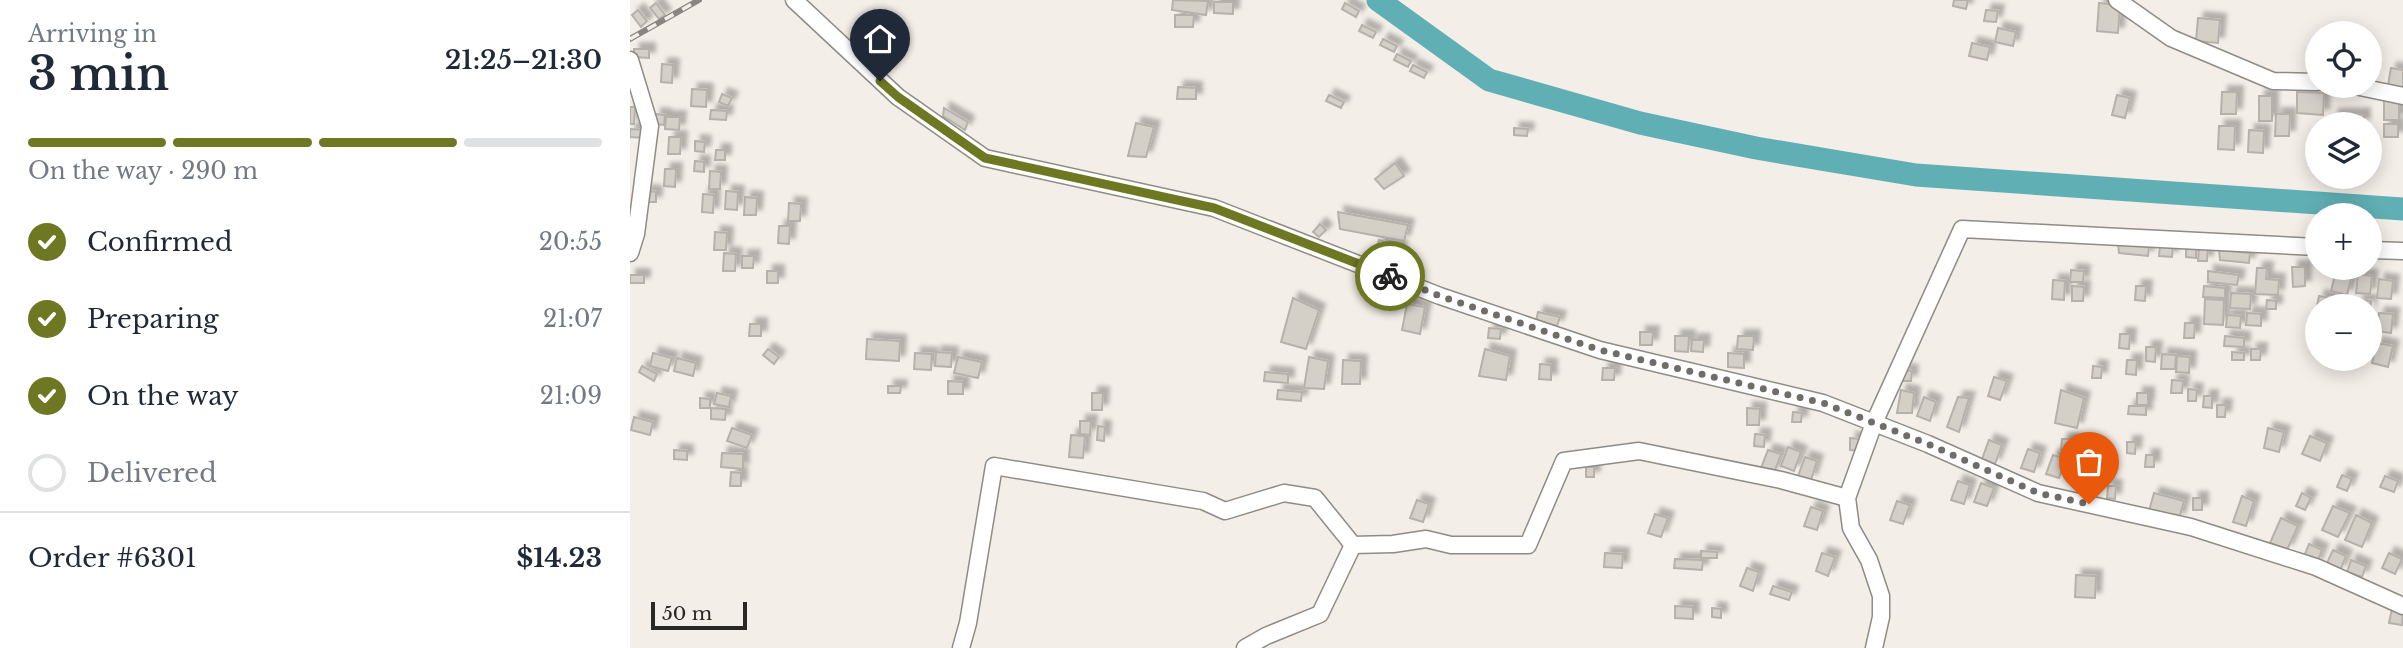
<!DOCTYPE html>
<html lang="en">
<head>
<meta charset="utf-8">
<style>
	body { margin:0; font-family:"Libre Baskerville",serif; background:#f6f6f7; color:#1f2937; height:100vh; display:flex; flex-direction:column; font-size:26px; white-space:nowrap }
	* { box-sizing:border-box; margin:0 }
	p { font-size:23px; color:#747a83 }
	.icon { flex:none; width:38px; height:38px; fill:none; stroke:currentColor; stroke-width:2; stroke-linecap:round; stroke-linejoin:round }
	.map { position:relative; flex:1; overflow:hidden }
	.details { display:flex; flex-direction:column; background:#fff; width:630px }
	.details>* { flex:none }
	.fabs { position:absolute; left:1675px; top:21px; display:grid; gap:14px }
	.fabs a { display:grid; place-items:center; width:77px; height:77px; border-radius:50%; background:#fff; box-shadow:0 4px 18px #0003; font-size:35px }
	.scale { position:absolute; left:21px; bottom:18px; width:96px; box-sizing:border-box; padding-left:7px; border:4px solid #2a2825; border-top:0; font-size:19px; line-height:24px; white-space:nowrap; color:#2a2825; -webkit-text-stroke:5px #f3eee7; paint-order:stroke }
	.pin { position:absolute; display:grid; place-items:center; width:60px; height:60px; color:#fff; margin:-72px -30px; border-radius:50% 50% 50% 0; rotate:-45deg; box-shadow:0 0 7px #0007 }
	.pin .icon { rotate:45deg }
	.courier { position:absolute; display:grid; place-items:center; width:70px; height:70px; margin:-35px; border:5px solid #6e7722; border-radius:50%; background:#fff; color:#222; box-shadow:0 2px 9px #0007 }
	.head em { font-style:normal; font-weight:600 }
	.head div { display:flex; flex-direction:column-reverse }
	.head { display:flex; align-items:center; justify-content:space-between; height:119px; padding:0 28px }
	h1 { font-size:46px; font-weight:600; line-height:52px }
	.bar { display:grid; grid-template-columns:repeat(4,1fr); gap:10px 7px; align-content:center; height:84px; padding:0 28px }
	.bar i { height:9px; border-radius:5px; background:#e0e1e3 }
	.bar .current { background:#6e7722 }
	.bar p { grid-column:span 4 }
	.line { display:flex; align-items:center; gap:18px; padding:0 28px; border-top:2px solid #e0e1e3 }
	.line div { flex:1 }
	ol { padding:0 28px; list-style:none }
	li { display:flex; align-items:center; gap:21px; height:77px }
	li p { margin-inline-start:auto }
	li .icon { padding:7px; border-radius:50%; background:#6e7722; color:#fff; stroke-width:4 }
	li:last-child { color:#747a83 }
	li i { width:38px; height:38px; border:4px solid #e0e1e3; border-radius:50% }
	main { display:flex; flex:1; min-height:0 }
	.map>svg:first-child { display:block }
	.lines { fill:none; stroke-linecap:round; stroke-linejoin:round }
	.river { stroke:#60afb4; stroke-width:23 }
	.building { fill:#d4d0c8; stroke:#b6b1aa; stroke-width:2; filter:url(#shadow) }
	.minor-casing { stroke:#908b84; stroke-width:19 }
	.minor { stroke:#fff; stroke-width:16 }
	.rail-casing { stroke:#898580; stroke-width:6 }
	.rail { stroke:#f3eee7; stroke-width:3.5; stroke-dasharray:10; stroke-linecap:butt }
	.done { stroke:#706d69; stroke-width:7; stroke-dasharray:0 12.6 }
	.route { stroke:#6e7722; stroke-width:9 }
</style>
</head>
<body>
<main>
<section class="details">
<div class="head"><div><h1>3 min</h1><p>Arriving in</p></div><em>21:25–21:30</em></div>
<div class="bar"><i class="current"></i><i class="current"></i><i class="current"></i><i></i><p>On the way · 290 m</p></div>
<ol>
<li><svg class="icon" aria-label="check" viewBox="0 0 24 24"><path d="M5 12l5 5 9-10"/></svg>Confirmed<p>20:55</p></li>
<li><svg class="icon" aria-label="check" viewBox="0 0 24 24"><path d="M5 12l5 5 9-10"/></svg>Preparing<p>21:07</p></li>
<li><svg class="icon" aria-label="check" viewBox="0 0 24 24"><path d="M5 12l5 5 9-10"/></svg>On the way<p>21:09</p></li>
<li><i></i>Delivered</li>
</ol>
<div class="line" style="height:91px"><div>Order #6301</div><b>$14.23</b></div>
</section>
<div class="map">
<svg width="1773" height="648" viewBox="0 0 1773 648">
	<defs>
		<filter id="shadow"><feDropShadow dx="6" dy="-6" stdDeviation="2" flood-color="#0004"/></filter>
	</defs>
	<rect width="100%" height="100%" fill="#f3eee7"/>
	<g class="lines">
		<polyline class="river" points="748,0 859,80 1010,123 1126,148 1286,175 1773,209"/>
	</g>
	<g class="building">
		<polygon points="543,0 578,1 576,15 542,10"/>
		<polygon points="1324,0 1338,0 1336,9 1323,6"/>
		<polygon points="584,2 603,2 603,14 584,13"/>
		<polygon points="26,3 35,15 29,19 20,8"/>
		<polygon points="715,3 729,11 726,17 712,9"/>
		<polygon points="1469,3 1490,5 1488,33 1467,31"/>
		<polygon points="8,10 17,21 11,27 2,15"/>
		<polygon points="1356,10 1368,11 1366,22 1354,21"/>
		<polygon points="545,15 564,15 563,27 545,27"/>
		<polygon points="1568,18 1590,20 1588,43 1566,41"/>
		<polygon points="732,25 746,32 743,38 729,31"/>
		<polygon points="1368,28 1386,32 1383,46 1365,42"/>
		<polygon points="753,39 767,46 764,52 750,45"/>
		<polygon points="1342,43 1360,47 1357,60 1339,56"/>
		<polygon points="4,49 19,49 19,58 4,57"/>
		<polygon points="767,54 781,61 778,67 764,60"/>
		<polygon points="251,61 260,61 260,71 250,71"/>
		<polygon points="32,64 43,65 42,83 31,82"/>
		<polygon points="783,65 797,72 794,78 780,71"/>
		<polygon points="1761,68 1773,70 1773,88 1758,85"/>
		<polygon points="548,87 566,88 566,99 547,99"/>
		<polygon points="62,89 77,90 76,107 61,106"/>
		<polygon points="1592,92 1607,92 1606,114 1591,114"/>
		<polygon points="1667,92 1694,93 1693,115 1667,113"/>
		<polygon points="92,94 102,98 98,106 89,102"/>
		<polygon points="699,95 714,102 711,108 696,101"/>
		<polygon points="1487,95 1500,98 1495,118 1482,115"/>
		<rect x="1629" y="96" width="13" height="25"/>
		<rect x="1754" y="97" width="15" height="23"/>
		<polygon points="0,107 5,107 4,124 0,124"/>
		<polygon points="314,108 338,122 335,130 313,116"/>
		<polygon points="81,110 97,111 96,120 80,119"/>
		<polygon points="25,114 35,115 34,125 25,124"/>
		<polygon points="1646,114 1660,114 1659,136 1645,136"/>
		<polygon points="1734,114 1734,124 1714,124 1713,115"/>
		<polygon points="1703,115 1713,115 1712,124 1702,124"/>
		<polygon points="36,117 50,117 49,130 35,129"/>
		<polygon points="506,123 524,127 516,157 498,156"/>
		<rect x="1754" y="124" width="14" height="13"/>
		<polygon points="1589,126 1605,126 1604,150 1588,149"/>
		<polygon points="884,128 898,129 897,136 884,135"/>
		<polygon points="0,129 17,130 16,138 0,137"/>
		<polygon points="1619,130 1634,131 1633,153 1618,152"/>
		<polygon points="39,137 51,137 50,154 38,154"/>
		<polygon points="65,141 75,142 74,152 65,151"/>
		<polygon points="86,150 95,150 95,160 85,160"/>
		<polygon points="65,161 74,162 74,172 64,171"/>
		<polygon points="765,163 774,176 754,189 745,179"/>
		<polygon points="35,169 46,169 45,187 34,186"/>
		<polygon points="80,171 91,172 90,189 79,189"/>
		<polygon points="15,191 26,192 26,202 15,202"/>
		<polygon points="96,191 108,192 107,210 95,209"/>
		<polygon points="73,194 84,195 83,213 72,212"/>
		<polygon points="115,197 127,198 126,215 114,215"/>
		<polygon points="159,203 171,204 170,221 158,221"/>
		<polygon points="708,212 778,225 774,241 710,229"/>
		<polygon points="690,224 696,230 689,237 683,232"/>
		<polygon points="149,226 160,226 159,244 148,243"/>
		<polygon points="85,232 97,233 96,250 84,250"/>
		<polygon points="749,240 771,247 764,271 742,264"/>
		<polygon points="1488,243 1519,247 1518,256 1489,253"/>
		<polygon points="1530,245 1543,245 1542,257 1529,256"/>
		<polygon points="1556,245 1566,246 1566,258 1556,257"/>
		<polygon points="1569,246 1578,246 1577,261 1568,261"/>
		<polygon points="1589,250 1620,253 1619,263 1590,260"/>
		<polygon points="94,253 106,254 105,271 93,271"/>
		<polygon points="112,256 124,256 123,268 112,268"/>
		<polygon points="1662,267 1675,267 1675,286 1663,287"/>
		<polygon points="1627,268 1637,268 1636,279 1649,280 1648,295 1625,294"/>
		<polygon points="1441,270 1454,271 1453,282 1440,282"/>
		<rect x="137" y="271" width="11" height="12"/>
		<polygon points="1578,271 1609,275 1607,285 1578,282"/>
		<polygon points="1706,271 1722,275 1717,295 1701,291"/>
		<polygon points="1728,274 1742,276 1740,294 1726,293"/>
		<rect x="0" y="275" width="14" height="8"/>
		<polygon points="1749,279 1763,281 1761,299 1747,298"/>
		<polygon points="1423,280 1435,281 1434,300 1422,299"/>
		<polygon points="1442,286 1454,287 1453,301 1442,301"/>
		<polygon points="1506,286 1516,286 1515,301 1505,300"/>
		<polygon points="1574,286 1595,288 1595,298 1573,297"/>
		<polygon points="756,289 772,293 769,303 753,299"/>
		<polygon points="1601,293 1621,294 1620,309 1600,308"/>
		<polygon points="1689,296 1702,298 1701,306 1687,306"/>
		<polygon points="663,298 689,310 676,349 651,342"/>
		<polygon points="1575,299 1594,300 1593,325 1574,324"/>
		<polygon points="1637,300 1646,301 1646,309 1636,309"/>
		<polygon points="1728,300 1741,301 1740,313 1740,306 1728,306"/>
		<polygon points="777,304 795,307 790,334 772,330"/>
		<polygon points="908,312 930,317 927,326 906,321"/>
		<polygon points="1617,313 1631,314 1631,326 1616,325"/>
		<polygon points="1749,313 1763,314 1761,333 1747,331"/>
		<polygon points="1597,315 1611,316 1610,328 1596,327"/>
		<polygon points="1555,323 1565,323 1564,338 1554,338"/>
		<polygon points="120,324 131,324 131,336 119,336"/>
		<polygon points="859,328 871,329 870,339 858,338"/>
		<polygon points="1010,332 1023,332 1022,345 1010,345"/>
		<polygon points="1490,334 1500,334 1499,349 1489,348"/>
		<polygon points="1045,336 1059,336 1058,352 1045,351"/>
		<polygon points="1108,336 1124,336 1123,350 1107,349"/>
		<polygon points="1595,336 1614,338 1614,347 1594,346"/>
		<polygon points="237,339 270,341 269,361 236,359"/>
		<polygon points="1062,340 1074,340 1073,352 1061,351"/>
		<polygon points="1747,343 1763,346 1758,367 1742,363"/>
		<polygon points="1516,347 1526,347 1525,362 1516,361"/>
		<polygon points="138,349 149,357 144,364 133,355"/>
		<polygon points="855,349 880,356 876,380 849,376"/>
		<polygon points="1621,349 1631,349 1630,360 1621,360"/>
		<polygon points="306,352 322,353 321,367 305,366"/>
		<polygon points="1602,352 1614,353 1614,360 1602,360"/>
		<polygon points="23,353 42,358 38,371 20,366"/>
		<polygon points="285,353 302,354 301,370 284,369"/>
		<polygon points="1098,353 1114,354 1114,368 1098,367"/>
		<polygon points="1532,354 1546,355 1545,369 1531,369"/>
		<polygon points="1547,356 1560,357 1559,373 1546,372"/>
		<polygon points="328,357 352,362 348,378 324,373"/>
		<polygon points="679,357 698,361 694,389 674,388"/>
		<polygon points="47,358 66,363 63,376 44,371"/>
		<polygon points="713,360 731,361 730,384 712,384"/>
		<polygon points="1497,360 1507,360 1506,375 1496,374"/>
		<polygon points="910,364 921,365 921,380 909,379"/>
		<polygon points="12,366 27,374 24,381 9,372"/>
		<polygon points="1463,366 1472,367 1471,378 1462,378"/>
		<polygon points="973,368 985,368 984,380 972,380"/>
		<polygon points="1273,370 1282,371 1281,381 1273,381"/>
		<polygon points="635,372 658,374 658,383 634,381"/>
		<polygon points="1364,377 1377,381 1370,400 1358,396"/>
		<polygon points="1542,380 1553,381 1552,393 1541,393"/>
		<polygon points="318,381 333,382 333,394 318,394"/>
		<polygon points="258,386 271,386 270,393 258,393"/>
		<polygon points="1558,389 1567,390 1566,401 1558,401"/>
		<polygon points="648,390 672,392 671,401 647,399"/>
		<polygon points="1271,390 1284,393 1282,413 1267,413"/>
		<polygon points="1431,390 1454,398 1447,428 1425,423"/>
		<polygon points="87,393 101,396 99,407 84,404"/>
		<polygon points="462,393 473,393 472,410 462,410"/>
		<rect x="1507" y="393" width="11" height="12"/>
		<polygon points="1574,396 1582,396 1582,408 1573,407"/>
		<polygon points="1294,397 1306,402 1300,421 1287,416"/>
		<polygon points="1328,397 1339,398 1329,432 1317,427"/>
		<polygon points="70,398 80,399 80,408 70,408"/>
		<polygon points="1587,405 1596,405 1595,417 1587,417"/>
		<polygon points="1499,406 1516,406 1516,415 1498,414"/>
		<polygon points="81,408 96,409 95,420 81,419"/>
		<polygon points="1117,408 1130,409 1129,425 1117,425"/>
		<polygon points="1163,412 1172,413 1171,422 1162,422"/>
		<polygon points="4,417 23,422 20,435 1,430"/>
		<polygon points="450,421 461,421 460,435 450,434"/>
		<polygon points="468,426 475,427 474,441 467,440"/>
		<polygon points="102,428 122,435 117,448 97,441"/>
		<polygon points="1638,428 1654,432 1649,452 1634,448"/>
		<polygon points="1125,434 1135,435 1134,447 1124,446"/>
		<polygon points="441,435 455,436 453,458 439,457"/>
		<polygon points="1680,436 1697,443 1690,461 1672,454"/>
		<polygon points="1220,438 1230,439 1230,451 1220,450"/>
		<polygon points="1432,439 1443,439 1442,451 1431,450"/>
		<polygon points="1359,440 1372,445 1365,464 1352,459"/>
		<polygon points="1497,442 1506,442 1505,454 1497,453"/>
		<polygon points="1158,447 1171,452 1164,471 1151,466"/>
		<polygon points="1398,449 1410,453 1404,472 1391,468"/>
		<polygon points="44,450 57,451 57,460 44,459"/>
		<polygon points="1138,450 1151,454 1144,473 1131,468"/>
		<polygon points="92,453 113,454 113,469 91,467"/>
		<polygon points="1423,455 1436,459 1429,478 1416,474"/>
		<polygon points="1516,455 1524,455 1524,467 1515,467"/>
		<polygon points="1175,457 1187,461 1181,480 1168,476"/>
		<rect x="956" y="467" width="8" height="10"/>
		<polygon points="1438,467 1451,468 1451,481 1437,481"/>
		<polygon points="101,472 111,473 111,486 100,486"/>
		<polygon points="1712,475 1722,479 1717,491 1707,487"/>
		<polygon points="1755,476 1768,481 1764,492 1750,487"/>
		<polygon points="1328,481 1340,485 1334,504 1321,500"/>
		<polygon points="1351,483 1364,488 1357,506 1344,502"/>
		<polygon points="1478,486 1486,486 1485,499 1477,498"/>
		<polygon points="1524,493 1554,501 1549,519 1519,511"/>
		<polygon points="1672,493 1681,498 1675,510 1666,506"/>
		<polygon points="1612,496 1624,501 1616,526 1603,522"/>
		<rect x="1563" y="498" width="9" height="12"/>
		<polygon points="787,500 799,504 793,522 780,518"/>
		<polygon points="1267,501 1280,505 1273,524 1260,520"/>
		<polygon points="1703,506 1720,513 1708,537 1692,530"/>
		<polygon points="1181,507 1193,511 1187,530 1174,526"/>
		<polygon points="1025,514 1038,518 1031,537 1018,533"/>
		<polygon points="1726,515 1742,523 1732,547 1715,540"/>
		<polygon points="1651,518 1668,526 1657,550 1640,543"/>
		<polygon points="1679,544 1692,550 1686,565 1673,559"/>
		<polygon points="1703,550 1716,556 1710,571 1696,565"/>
		<polygon points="1071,551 1087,552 1087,558 1071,558"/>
		<polygon points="975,553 993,554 992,568 974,567"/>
		<polygon points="1192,553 1205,557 1198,576 1186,571"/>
		<polygon points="1759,553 1772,559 1765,574 1752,568"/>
		<polygon points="1045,559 1073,560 1072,570 1044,568"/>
		<polygon points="1721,560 1736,566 1732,577 1717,572"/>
		<polygon points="1117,568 1129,572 1123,591 1110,586"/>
		<polygon points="1446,575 1466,576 1465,598 1445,597"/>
		<polygon points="1143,586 1162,592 1159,600 1140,594"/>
		<polygon points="1045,606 1063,607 1063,619 1045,618"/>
		<polygon points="1082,608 1091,609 1091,618 1082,617"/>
		<polygon points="1762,609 1773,611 1772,625 1759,623"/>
	</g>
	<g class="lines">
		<g class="minor-casing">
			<g id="minor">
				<polyline points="164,0 268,97 355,158 584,208 810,296 970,350 1193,403 1298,444 1408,493 1561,527 1686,567 1773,606"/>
				<polyline points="1487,0 1541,38 1643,81 1687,82"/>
				<polyline points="0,60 20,126 6,234 0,253"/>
				<polyline points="1725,86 1773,96"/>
				<polyline points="1740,250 1773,251"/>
				<polyline points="331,648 338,623 364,466 573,501 595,511 654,493 685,498 723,545 763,544 796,539 821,545 898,545 934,461 1009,451 1151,480 1217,498"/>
				<polyline points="615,648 636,636 690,614 723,545"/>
				<polyline points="1244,648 1251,617 1251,596 1239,560 1221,528 1217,498 1244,423 1332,229 1687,247"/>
			</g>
		</g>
		<use href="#minor" class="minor"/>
		<g class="rail-casing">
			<polyline id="rail" points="0,39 69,0"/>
		</g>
		<use href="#rail" class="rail"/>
	</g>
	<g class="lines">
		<polyline class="done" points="760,276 810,296 970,350 1193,403 1298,444 1408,493 1459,504"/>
		<polyline class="route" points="250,81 268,97 355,158 584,208 760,276"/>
	</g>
</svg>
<div class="fabs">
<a><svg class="icon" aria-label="locate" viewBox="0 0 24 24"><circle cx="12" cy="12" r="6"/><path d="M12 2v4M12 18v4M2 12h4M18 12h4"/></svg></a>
<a><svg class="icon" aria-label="layers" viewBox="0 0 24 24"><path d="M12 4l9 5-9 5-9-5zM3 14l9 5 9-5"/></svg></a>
<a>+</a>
<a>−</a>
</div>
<div class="scale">50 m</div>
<div class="pin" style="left:1459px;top:504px;background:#ea580c"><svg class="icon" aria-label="bag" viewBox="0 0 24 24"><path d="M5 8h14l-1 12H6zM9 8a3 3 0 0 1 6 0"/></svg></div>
<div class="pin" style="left:250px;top:81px;background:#1f2937"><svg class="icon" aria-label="home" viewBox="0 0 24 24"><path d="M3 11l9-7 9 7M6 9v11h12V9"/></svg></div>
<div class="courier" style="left:760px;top:276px"><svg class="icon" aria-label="bike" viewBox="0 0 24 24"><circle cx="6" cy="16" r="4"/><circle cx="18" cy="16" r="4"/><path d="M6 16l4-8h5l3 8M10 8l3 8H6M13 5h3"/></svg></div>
</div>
</main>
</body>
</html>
